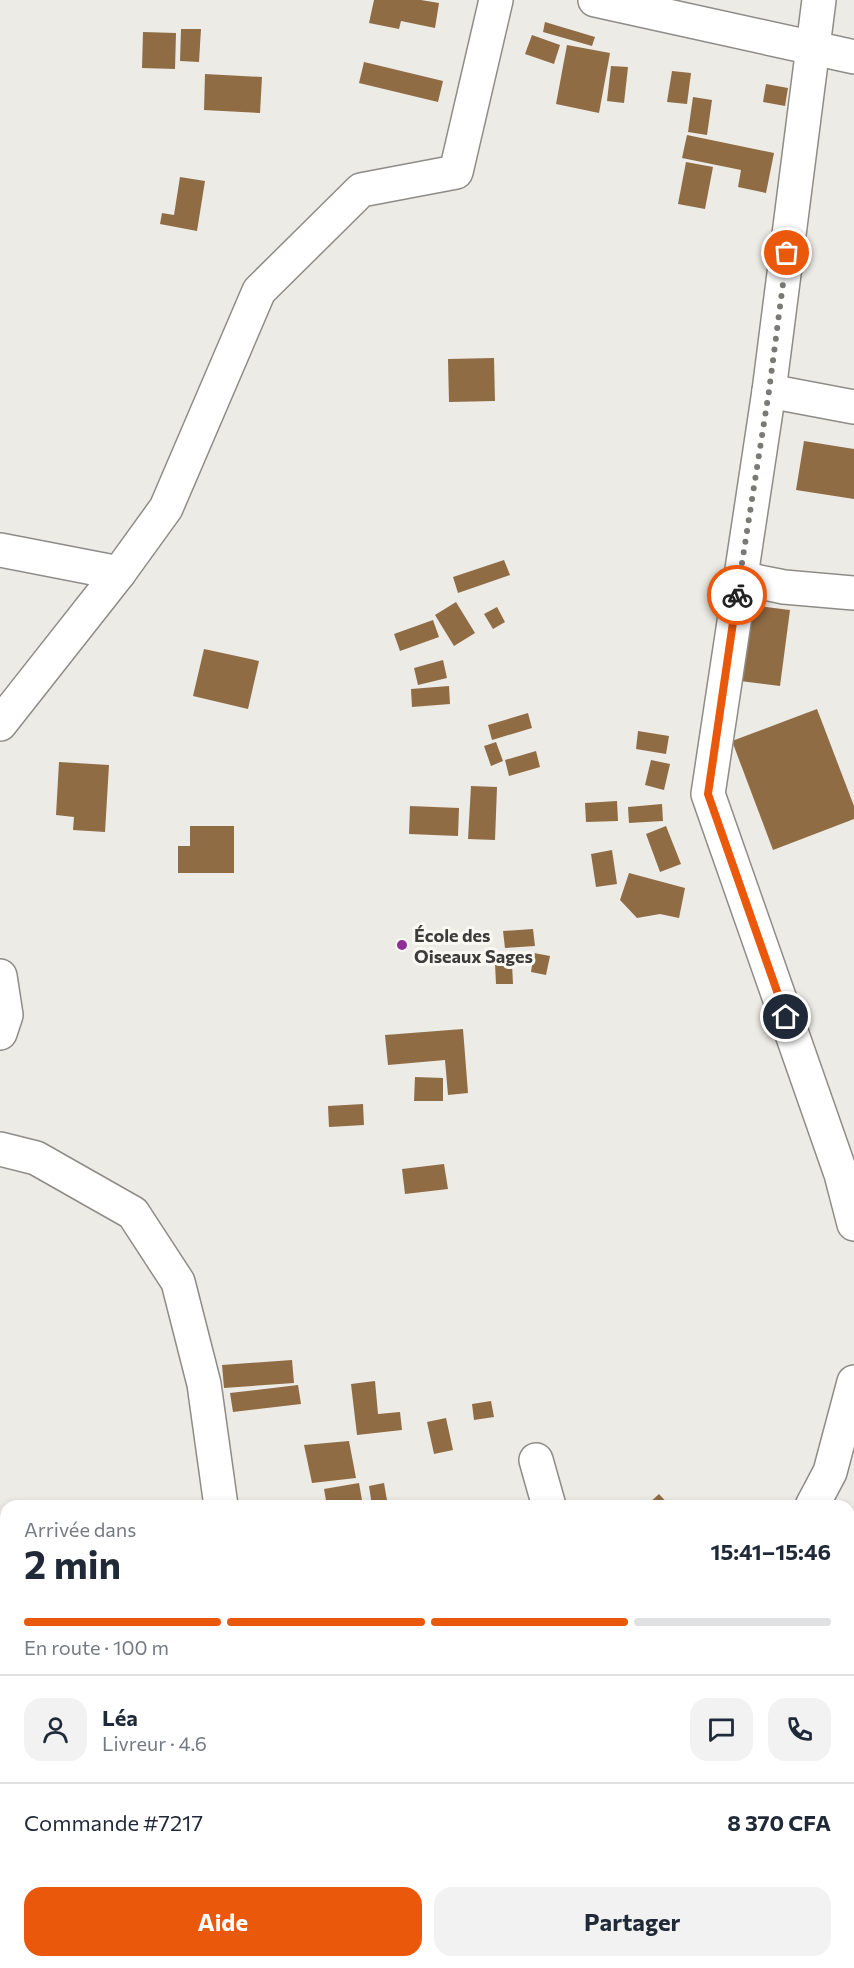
<!DOCTYPE html>
<html lang="fr">
<head>
<meta charset="utf-8">
<style>
	body { margin:0; font-family:Commissioner,sans-serif; background:#f2f2f3; color:#1f2937; height:100vh; display:flex; flex-direction:column; font-size:22px; white-space:nowrap }
	* { box-sizing:border-box; margin:0 }
	p { font-size:20px; color:#747a83 }
	.icon { flex:none; width:33px; height:33px; fill:none; stroke:currentColor; stroke-width:2; stroke-linecap:round; stroke-linejoin:round }
	.map { position:relative; flex:1; overflow:hidden }
	.side { position:absolute; left:0px; top:1500px; width:855px; height:468px; display:flex; flex-direction:column; background:#fff; border-radius:18px 18px 0 0; box-shadow:0 3px 9px #0003 }
	.side>* { flex:none }
	.pin { position:absolute; display:grid; place-items:center; width:51px; height:51px; color:#fff; margin:-26px; border:3px solid #fff; border-radius:50%; box-shadow:0 2px 6px #0007 }
	.courier { position:absolute; display:grid; place-items:center; width:60px; height:60px; margin:-30px; border:4px solid #ea580c; border-radius:50%; background:#fff; color:#222; box-shadow:0 2px 8px #0007 }
	.headline em { font-style:normal; font-weight:700 }
	.headline div { display:flex; flex-direction:column-reverse }
	.headline { display:flex; align-items:center; justify-content:space-between; height:102px; padding:0 24px }
	h1 { font-size:39px; font-weight:700; line-height:45px }
	.bar { display:grid; grid-template-columns:repeat(4,1fr); gap:9px 6px; align-content:center; height:72px; padding:0 24px }
	.bar i { height:8px; border-radius:4px; background:#e0e1e3 }
	.bar .active { background:#ea580c }
	.bar p { grid-column:span 4 }
	.line { display:flex; align-items:center; gap:15px; padding:0 24px; border-top:2px solid #e0e1e3 }
	.line div { flex:1 }
	.round { display:grid; place-items:center; flex:none; width:63px; height:63px; border-radius:18px; background:#f2f2f3 }
	.action { display:flex; gap:12px; margin-top:auto; padding:12px 24px }
	.action a { flex:1; height:69px; border-radius:18px; background:#ea580c; color:#fff; font-size:24px; font-weight:700; line-height:69px; text-align:center }
	.action a+a { background:#f2f2f3; color:#1f2937 }
	.map>svg:first-child { display:block }
	.building { fill:#906c45 }
	.lines { fill:none; stroke-linecap:round; stroke-linejoin:round }
	.minor-casing { stroke:#8e8c87; stroke-width:36 }
	.minor { stroke:#fff; stroke-width:33 }
	.done { stroke:#7a7976; stroke-width:6; stroke-dasharray:0 10.8 }
	.route { stroke:#ea580c; stroke-width:8 }
	.poi-dot { fill:#902f97; stroke:#faf8f3; stroke-width:2 }
	.labels { text-anchor:middle; dominant-baseline:central; stroke-width:6; stroke-linejoin:round; paint-order:stroke }
	.poi-label { font-size:18px; font-weight:bold; fill:#3d3c3a; stroke:#faf8f3; text-anchor:start }
</style>
</head>
<body>
<div class="map">
<svg width="854" height="1968" viewBox="0 0 854 1968">
	<rect width="100%" height="100%" fill="#ecebe5"/>
	<g class="building">
		<polygon points="374,0 421,0 439,3 435,28 401,21 399,29 369,23"/>
		<polygon points="545,22 595,37 592,46 543,32"/>
		<polygon points="181,29 201,29 199,62 180,61"/>
		<polygon points="143,32 176,33 175,69 142,68"/>
		<polygon points="532,35 560,45 554,64 525,54"/>
		<polygon points="567,45 610,53 599,113 556,104"/>
		<polygon points="364,62 443,81 438,102 359,83"/>
		<polygon points="611,66 628,67 624,103 607,101"/>
		<polygon points="672,71 691,73 687,104 667,102"/>
		<polygon points="205,74 262,77 260,113 204,110"/>
		<polygon points="766,84 788,88 785,106 763,102"/>
		<polygon points="693,97 712,100 707,135 688,132"/>
		<polygon points="687,135 774,153 766,193 738,187 741,170 682,158"/>
		<polygon points="686,162 713,167 705,209 678,204"/>
		<polygon points="180,177 205,181 197,231 160,224 162,213 174,215"/>
		<polygon points="494,358 495,401 449,402 448,359"/>
		<polygon points="804,441 854,449 854,499 796,490"/>
		<polygon points="504,560 510,575 458,593 453,577"/>
		<polygon points="456,602 475,633 454,646 435,615"/>
		<polygon points="751,605 790,610 780,686 740,681"/>
		<polygon points="497,607 505,622 493,629 484,614"/>
		<polygon points="433,620 439,637 400,651 394,634"/>
		<polygon points="204,649 259,661 248,709 193,696"/>
		<polygon points="443,660 447,678 418,685 414,668"/>
		<polygon points="449,686 450,704 412,707 411,689"/>
		<polygon points="817,709 854,806 854,819 773,850 732,741"/>
		<polygon points="528,713 532,728 492,740 488,725"/>
		<polygon points="638,731 669,736 666,754 636,749"/>
		<polygon points="496,742 503,761 491,766 484,746"/>
		<polygon points="536,751 540,767 509,776 505,760"/>
		<polygon points="651,760 670,764 664,790 645,785"/>
		<polygon points="59,762 109,765 105,832 73,830 74,817 56,815"/>
		<polygon points="471,786 497,787 495,840 468,839"/>
		<polygon points="617,801 618,821 586,822 585,803"/>
		<polygon points="662,804 663,821 629,823 628,807"/>
		<polygon points="410,806 459,808 458,836 409,834"/>
		<polygon points="190,826 234,826 234,873 178,873 178,846 190,846"/>
		<polygon points="666,826 681,864 660,872 646,834"/>
		<polygon points="612,850 617,884 596,887 591,854"/>
		<polygon points="629,873 685,888 679,918 660,914 637,918 620,900"/>
		<polygon points="533,929 535,946 505,948 503,931"/>
		<polygon points="534,953 550,956 546,975 531,972"/>
		<polygon points="495,964 512,964 513,984 496,984"/>
		<polygon points="463,1029 468,1093 448,1095 445,1060 388,1065 385,1035"/>
		<polygon points="415,1077 443,1078 443,1101 414,1101"/>
		<polygon points="363,1104 364,1125 329,1127 328,1106"/>
		<polygon points="444,1164 448,1189 405,1194 402,1169"/>
		<polygon points="292,1360 294,1383 224,1388 222,1365"/>
		<polygon points="375,1381 378,1414 400,1412 402,1430 357,1435 351,1384"/>
		<polygon points="298,1385 301,1404 233,1412 230,1393"/>
		<polygon points="491,1401 494,1417 474,1420 472,1404"/>
		<polygon points="446,1418 453,1450 434,1454 427,1422"/>
		<polygon points="349,1441 356,1478 312,1483 304,1445"/>
		<polygon points="359,1483 363,1506 327,1506 324,1489"/>
		<polygon points="384,1483 388,1506 372,1506 369,1486"/>
		<polygon points="659,1494 670,1506 646,1506"/>
		<polygon points="0,1875 6,1877 6,1902 0,1917"/>
		<polygon points="68,1962 87,1962 84,1968 66,1968"/>
		<polygon points="127,1962 141,1962 142,1968 127,1968"/>
		<polygon points="381,1962 401,1962 400,1968 380,1968"/>
		<polygon points="464,1962 510,1962 510,1968 464,1965"/>
		<polygon points="573,1962 596,1962 596,1968 574,1968"/>
		<polygon points="719,1962 719,1968 662,1968 662,1964"/>
	</g>
	<g class="lines">
		<g class="minor-casing">
			<g id="minor">
				<polyline points="595,0 854,57"/>
				<polyline points="819,0 769,391 708,794 841,1174 854,1224"/>
				<polyline points="769,391 854,407"/>
				<polyline points="0,550 119,573"/>
				<polyline points="740,578 784,587 854,593"/>
				<polyline points="0,724 119,573 166,508 259,291 361,190 456,172 496,0"/>
				<polyline points="0,976 6,1015 0,1033"/>
				<polyline points="0,1149 36,1158 133,1213 178,1282 204,1384 221,1506"/>
				<polyline points="536,1460 549,1506"/>
				<polyline points="812,1506 830,1472 854,1382"/>
				<polyline points="849,1797 854,1797"/>
				<polyline points="0,1848 6,1849"/>
				<polyline points="849,1867 854,1883"/>
				<polyline points="238,1968 240,1962"/>
			</g>
		</g>
		<use href="#minor" class="minor"/>
	</g>
	<g class="lines">
		<polyline class="done" points="737,595 769,391 787,253"/>
		<polyline class="route" points="737,595 708,794 786,1017"/>
	</g>
	<circle class="poi-dot" cx="402" cy="945" r="6"/>
	<g class="labels">
		<g class="poi-label">
			<text x="414" y="935">École des<tspan x="414" dy="21">Oiseaux Sages</tspan></text>
		</g>
	</g>
</svg>
<div class="pin" style="left:787px;top:253px;background:#ea580c"><svg class="icon" aria-label="bag" viewBox="0 0 24 24"><path d="M5 8h14l-1 12H6zM9 8a3 3 0 0 1 6 0"/></svg></div>
<div class="pin" style="left:786px;top:1017px;background:#1f2937"><svg class="icon" aria-label="home" viewBox="0 0 24 24"><path d="M3 11l9-7 9 7M6 9v11h12V9"/></svg></div>
<div class="courier" style="left:737px;top:595px"><svg class="icon" aria-label="bike" viewBox="0 0 24 24"><circle cx="6" cy="16" r="4"/><circle cx="18" cy="16" r="4"/><path d="M6 16l4-8h5l3 8M10 8l3 8H6M13 5h3"/></svg></div>
<section class="side">
<div class="headline"><div><h1>2 min</h1><p>Arrivée dans</p></div><em>15:41–15:46</em></div>
<div class="bar"><i class="active"></i><i class="active"></i><i class="active"></i><i></i><p>En route · 100 m</p></div>
<div class="line" style="height:108px"><a class="round"><svg class="icon" aria-label="person" viewBox="0 0 24 24"><circle cx="12" cy="8" r="4"/><path d="M4 21q1-7 8-7t8 7"/></svg></a><div><b>Léa</b><p>Livreur · 4.6</p></div><a class="round"><svg class="icon" aria-label="chat" viewBox="0 0 24 24"><path d="M4 5h16v11H9l-5 4z"/></svg></a><a class="round"><svg class="icon" aria-label="phone" viewBox="0 0 24 24"><path d="M5 4h4l2 5-3 2q2 4 5 5l2-3 5 2v4C11 20 4 13 5 4z"/></svg></a></div>
<div class="line" style="height:78px"><div>Commande #7217</div><b>8 370 CFA</b></div>
<div class="action"><a>Aide</a><a>Partager</a></div>
</section>
</div>
</body>
</html>
